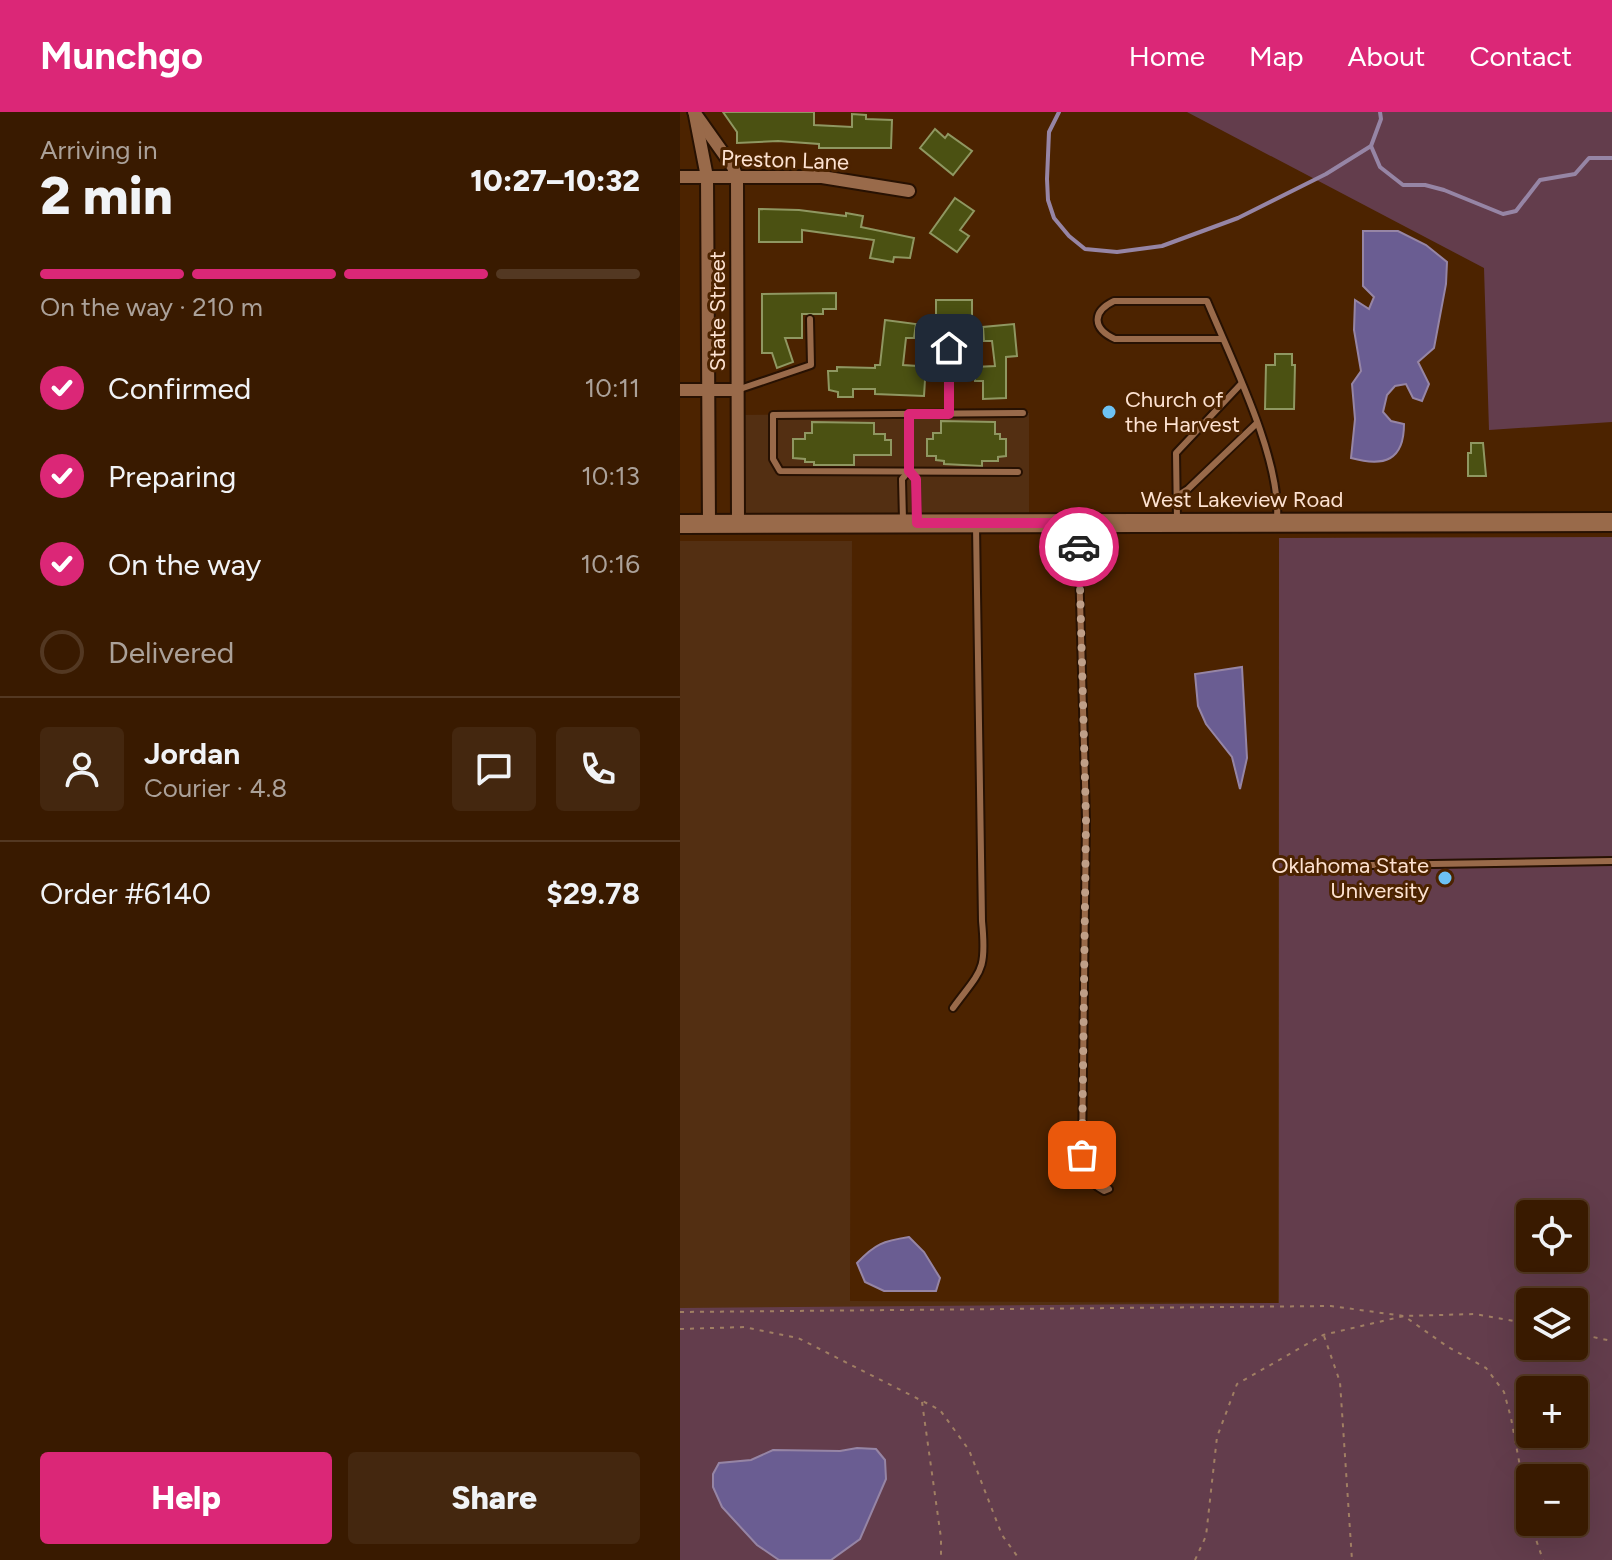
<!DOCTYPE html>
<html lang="en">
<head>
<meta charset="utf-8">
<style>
	body { margin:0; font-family:Figtree,sans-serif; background:#44270f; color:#f1f3f6; height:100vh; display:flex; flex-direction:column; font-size:30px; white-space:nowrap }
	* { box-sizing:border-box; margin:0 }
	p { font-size:26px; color:#aba199 }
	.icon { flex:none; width:44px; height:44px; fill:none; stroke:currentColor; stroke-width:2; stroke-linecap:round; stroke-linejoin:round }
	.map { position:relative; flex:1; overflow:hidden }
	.panel { display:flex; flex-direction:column; background:#391a00; width:680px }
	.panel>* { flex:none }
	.controls { position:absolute; left:836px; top:1088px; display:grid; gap:16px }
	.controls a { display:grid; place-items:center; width:72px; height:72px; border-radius:8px; background:#391a00; box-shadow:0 8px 32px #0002,0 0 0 2px #533822; font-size:40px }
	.pin { position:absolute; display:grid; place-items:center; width:68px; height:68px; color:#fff; margin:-34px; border-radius:16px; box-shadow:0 4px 12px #0006 }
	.courier { position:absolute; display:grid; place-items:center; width:80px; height:80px; margin:-40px; border:6px solid #db2777; border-radius:50%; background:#fff; color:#222; box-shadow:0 2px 10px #0007 }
	.overview em { font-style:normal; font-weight:800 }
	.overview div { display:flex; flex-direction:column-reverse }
	.overview { display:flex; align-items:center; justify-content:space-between; height:136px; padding:0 40px }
	h1 { font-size:52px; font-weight:800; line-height:60px }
	.bar { display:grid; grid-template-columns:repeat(4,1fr); gap:12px 8px; align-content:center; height:96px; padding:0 40px }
	.bar i { height:10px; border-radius:6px; background:#533822 }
	.bar .on { background:#db2777 }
	.bar p { grid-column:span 4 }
	.line { display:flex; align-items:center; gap:20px; padding:0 40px; border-top:2px solid #533822 }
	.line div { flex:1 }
	.round { display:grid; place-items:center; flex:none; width:84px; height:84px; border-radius:8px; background:#44270f }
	ol { padding:0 40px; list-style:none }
	li { display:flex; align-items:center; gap:24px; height:88px }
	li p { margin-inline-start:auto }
	li .icon { padding:8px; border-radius:50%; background:#db2777; color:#fff; stroke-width:4 }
	li:last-child { color:#aba199 }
	li i { width:44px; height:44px; border:4px solid #533822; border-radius:50% }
	.cta { display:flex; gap:16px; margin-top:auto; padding:16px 40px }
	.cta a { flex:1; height:92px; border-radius:8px; background:#db2777; color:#fff; font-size:32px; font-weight:800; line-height:92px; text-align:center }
	.cta a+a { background:#44270f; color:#f1f3f6 }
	header { display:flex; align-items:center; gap:48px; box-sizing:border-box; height:112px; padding:0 40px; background:#db2777; color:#fff }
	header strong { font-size:38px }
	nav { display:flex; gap:44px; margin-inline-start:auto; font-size:28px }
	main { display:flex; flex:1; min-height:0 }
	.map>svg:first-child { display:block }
	.built { fill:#532f12; fill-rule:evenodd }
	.green { fill:#633d4c; fill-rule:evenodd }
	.water { fill:#6a5d92; stroke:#9685a5; stroke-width:2 }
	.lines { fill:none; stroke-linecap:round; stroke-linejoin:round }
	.stream { stroke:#9685a5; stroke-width:4 }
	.building { fill:#4b5112; stroke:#8f9761; stroke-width:2 }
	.service-casing { stroke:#271102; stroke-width:10 }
	.minor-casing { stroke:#271102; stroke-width:16 }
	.secondary-casing { stroke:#271102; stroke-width:22 }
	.path { stroke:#a07e63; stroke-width:2; stroke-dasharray:4 6; stroke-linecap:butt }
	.service { stroke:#996a4a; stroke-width:6 }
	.minor { stroke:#996a4a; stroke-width:12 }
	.secondary { stroke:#996a4a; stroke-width:18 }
	.done { stroke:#bf9f88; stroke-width:8; stroke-dasharray:0 14.4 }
	.route { stroke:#db2777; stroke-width:10 }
	.poi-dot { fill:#6dc2f3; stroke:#4c2300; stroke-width:3 }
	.labels { text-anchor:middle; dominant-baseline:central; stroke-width:6; stroke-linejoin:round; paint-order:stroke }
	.street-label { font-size:22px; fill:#fde2d1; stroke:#4c2300 }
	.poi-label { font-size:22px; fill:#fde2d1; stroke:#4c2300; text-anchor:start }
</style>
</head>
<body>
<header>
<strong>Munchgo</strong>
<nav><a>Home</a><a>Map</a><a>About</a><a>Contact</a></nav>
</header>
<main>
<section class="panel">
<div class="overview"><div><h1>2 min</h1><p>Arriving in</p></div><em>10:27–10:32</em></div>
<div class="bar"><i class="on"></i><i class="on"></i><i class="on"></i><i></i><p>On the way · 210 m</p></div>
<ol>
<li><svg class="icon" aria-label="check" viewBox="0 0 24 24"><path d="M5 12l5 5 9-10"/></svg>Confirmed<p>10:11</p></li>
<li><svg class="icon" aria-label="check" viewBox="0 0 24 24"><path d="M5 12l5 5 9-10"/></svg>Preparing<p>10:13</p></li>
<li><svg class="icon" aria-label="check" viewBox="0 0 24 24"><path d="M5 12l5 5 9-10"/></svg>On the way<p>10:16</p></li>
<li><i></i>Delivered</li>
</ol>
<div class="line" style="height:144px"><a class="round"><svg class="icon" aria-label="person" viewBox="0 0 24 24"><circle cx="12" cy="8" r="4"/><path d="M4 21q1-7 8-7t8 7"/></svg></a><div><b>Jordan</b><p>Courier · 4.8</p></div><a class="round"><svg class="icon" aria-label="chat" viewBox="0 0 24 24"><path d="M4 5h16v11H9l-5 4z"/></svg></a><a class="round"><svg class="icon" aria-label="phone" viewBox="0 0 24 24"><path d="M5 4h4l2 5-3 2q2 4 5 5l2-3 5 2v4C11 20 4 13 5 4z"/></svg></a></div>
<div class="line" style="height:104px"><div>Order #6140</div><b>$29.78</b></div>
<div class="cta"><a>Help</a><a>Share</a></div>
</section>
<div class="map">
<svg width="932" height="1448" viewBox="0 0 932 1448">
	<rect width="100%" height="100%" fill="#4c2300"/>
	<g class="built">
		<polygon points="349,301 349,409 58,410 57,303"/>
		<path d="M 932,425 L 932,1448 L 0,1448 L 0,429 L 172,429 L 170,1189 L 598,1191 L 599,426 ZM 850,1102 L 894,1102 L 894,1146 L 850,1146 ZM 850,1190 L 894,1190 L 894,1234 L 850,1234 ZM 850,1278 L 894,1278 L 894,1322 L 850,1322 ZM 850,1366 L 894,1366 L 894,1410 L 850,1410 Z"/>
	</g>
	<g class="green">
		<polygon points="507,0 932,0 932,310 809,318 804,156"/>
		<path d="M 932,425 L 932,1448 L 0,1448 L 0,1196 L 599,1191 L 599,426 ZM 850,1102 L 894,1102 L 894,1146 L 850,1146 ZM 850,1190 L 894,1190 L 894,1234 L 850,1234 ZM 850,1278 L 894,1278 L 894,1322 L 850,1322 ZM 850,1366 L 894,1366 L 894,1410 L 850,1410 Z"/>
	</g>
	<g class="water">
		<path d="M 683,119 L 718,119 L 746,133 L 767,150 L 766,172 L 754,236 L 738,250 L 749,272 L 742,289 L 733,286 L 726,272 L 715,274 L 707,283 L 703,300 L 711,309 L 724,312 C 724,349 704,355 671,346 L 675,307 L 672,272 L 681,259 L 674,218 L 675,188 L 689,197 L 694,185 L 683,174 Z"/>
		<polygon points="562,555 567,646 560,677 552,645 526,612 518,594 515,562"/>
		<path d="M 229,1125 L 244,1140 L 260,1166 L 256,1179 L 204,1179 L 185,1170 L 177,1151 C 195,1132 203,1129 229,1125 Z"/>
		<polygon points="177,1336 196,1337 205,1348 206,1367 180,1427 151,1448 99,1448 77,1433 42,1395 33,1375 33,1362 39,1351 71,1348 93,1338 160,1339"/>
	</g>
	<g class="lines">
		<g class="stream">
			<polyline points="379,0 369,20 367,67 368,88 374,106 389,124 405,137 437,140 482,134 558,106 646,62 691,34 701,7 700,0"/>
			<polyline points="691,34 700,55 723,73 745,73 764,78 823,102 836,99 860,68 895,62 909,46 932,46"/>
		</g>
	</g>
	<g class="building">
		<polygon points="43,0 134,0 134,13 172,15 172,2 186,3 186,7 212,8 211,36 139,36 139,32 98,29 57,31 57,20"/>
		<polygon points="255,17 265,26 268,22 292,39 273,63 240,36"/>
		<polygon points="275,86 294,99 280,118 289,124 277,140 250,121"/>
		<polygon points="79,97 119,98 166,104 166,101 183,104 181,115 234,126 230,146 214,145 213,150 190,146 194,128 122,118 122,130 79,130"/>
		<polygon points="156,181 156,197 143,197 143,202 122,202 122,226 105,226 113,250 97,256 92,241 82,241 82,182"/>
		<polygon points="256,188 292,188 292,206 270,210 270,203 256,203"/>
		<polygon points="205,208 236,212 234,226 226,226 223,253 253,255 253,268 245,268 244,284 195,282 195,277 173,277 173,285 158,285 158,280 149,278 148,259 157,259 157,255 195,256 195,253 200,253"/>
		<polygon points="334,212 337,244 326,245 326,286 303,287 303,269 295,269 295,255 315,254 312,229 304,229 303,215"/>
		<polygon points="595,242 612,242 612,253 615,253 614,297 585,297 586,253 595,253"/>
		<polygon points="261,309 315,310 315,322 320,322 320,327 326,327 326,344 318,345 318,349 302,349 302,354 264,352 264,349 256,348 256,344 247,344 247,327 253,327 253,321 261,321"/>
		<polygon points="132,310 194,311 194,322 205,322 205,328 211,328 211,343 174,343 174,353 134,353 134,350 125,350 125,347 113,346 113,327 125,327 125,321 132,321"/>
		<polygon points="791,331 803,331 806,364 788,364 788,341 791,341"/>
	</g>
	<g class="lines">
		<g class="service-casing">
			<g id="service">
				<path d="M 543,227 L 435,227 C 413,217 411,200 434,189 L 527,189 C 551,247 601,346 597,407"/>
				<polyline points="269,236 269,302"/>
				<polyline points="57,278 131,253 130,207"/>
				<polyline points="229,359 236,367 237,409"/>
				<polyline points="338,360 100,359 93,347 93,303 343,301"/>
				<polyline points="497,384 508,377 576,312"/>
				<polyline points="497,407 496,341 561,272"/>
				<polyline points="223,408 222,367 229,359 229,302"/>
				<path d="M 398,414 L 406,707 L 402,1043 C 404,1062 407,1069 424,1079 L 429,1077"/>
				<polyline points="691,753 932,749"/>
				<path d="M 273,896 C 301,858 307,860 302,809 L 296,414"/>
			</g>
		</g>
		<g class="minor-casing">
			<g id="minor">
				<polyline points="14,0 53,55 57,66 58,412"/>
				<polyline points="15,3 27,65 29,411"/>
				<polyline points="0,65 142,65 229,79"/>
				<polyline points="0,278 57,278"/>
			</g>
		</g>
		<g class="secondary-casing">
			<polyline id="secondary" points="0,412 932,410"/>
		</g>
		<g class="path">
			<polyline points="0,1200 651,1194 724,1204 768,1235 806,1256 824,1280 831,1306 850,1408"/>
			<polyline points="0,1217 64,1215 118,1226 260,1298 289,1338 322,1423 340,1448"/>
			<polyline points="894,1221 932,1229"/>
			<polyline points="644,1224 660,1270 672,1448"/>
			<polyline points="242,1290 261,1426 261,1448"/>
			<polyline points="850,1410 863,1448"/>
			<polyline points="515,1448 526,1424 537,1325 557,1272 643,1223 724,1204 795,1202 850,1212"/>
		</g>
		<use href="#service" class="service"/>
		<use href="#minor" class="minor"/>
		<use href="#secondary" class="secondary"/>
	</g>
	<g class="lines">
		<polyline class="done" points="399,435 406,707 402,1043"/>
		<polyline class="route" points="269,236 269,302 229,302 229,359 236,367 237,411 398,411 399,435"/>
	</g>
	<g class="poi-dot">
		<circle cx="429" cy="300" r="8"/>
		<circle cx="765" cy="766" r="8"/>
	</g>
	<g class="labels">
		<g class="street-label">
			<text transform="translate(105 48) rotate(2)">Preston Lane</text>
			<text transform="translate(37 199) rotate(-90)">State Street</text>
			<text x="562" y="387">West Lakeview Road</text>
		</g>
		<g class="poi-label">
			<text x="445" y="287">Church of<tspan x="445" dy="25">the Harvest</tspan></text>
			<text x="749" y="753" text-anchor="end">Oklahoma State<tspan x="749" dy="25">University</tspan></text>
		</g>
	</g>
</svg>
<div class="controls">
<a><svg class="icon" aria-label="locate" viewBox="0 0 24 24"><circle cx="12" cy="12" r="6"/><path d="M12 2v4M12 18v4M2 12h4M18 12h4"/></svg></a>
<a><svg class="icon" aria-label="layers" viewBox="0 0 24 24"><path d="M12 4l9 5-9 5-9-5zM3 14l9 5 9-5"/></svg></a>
<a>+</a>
<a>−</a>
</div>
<div class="pin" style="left:402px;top:1043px;background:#ea580c"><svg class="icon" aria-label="bag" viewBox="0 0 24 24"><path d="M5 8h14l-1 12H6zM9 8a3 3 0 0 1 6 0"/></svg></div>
<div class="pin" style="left:269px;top:236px;background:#1f2937"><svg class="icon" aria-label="home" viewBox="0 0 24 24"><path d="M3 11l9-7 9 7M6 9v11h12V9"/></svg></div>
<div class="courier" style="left:399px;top:435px"><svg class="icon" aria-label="car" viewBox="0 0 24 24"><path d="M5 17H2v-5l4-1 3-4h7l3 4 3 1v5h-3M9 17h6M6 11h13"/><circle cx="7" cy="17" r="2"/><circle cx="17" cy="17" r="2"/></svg></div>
</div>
</main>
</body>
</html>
